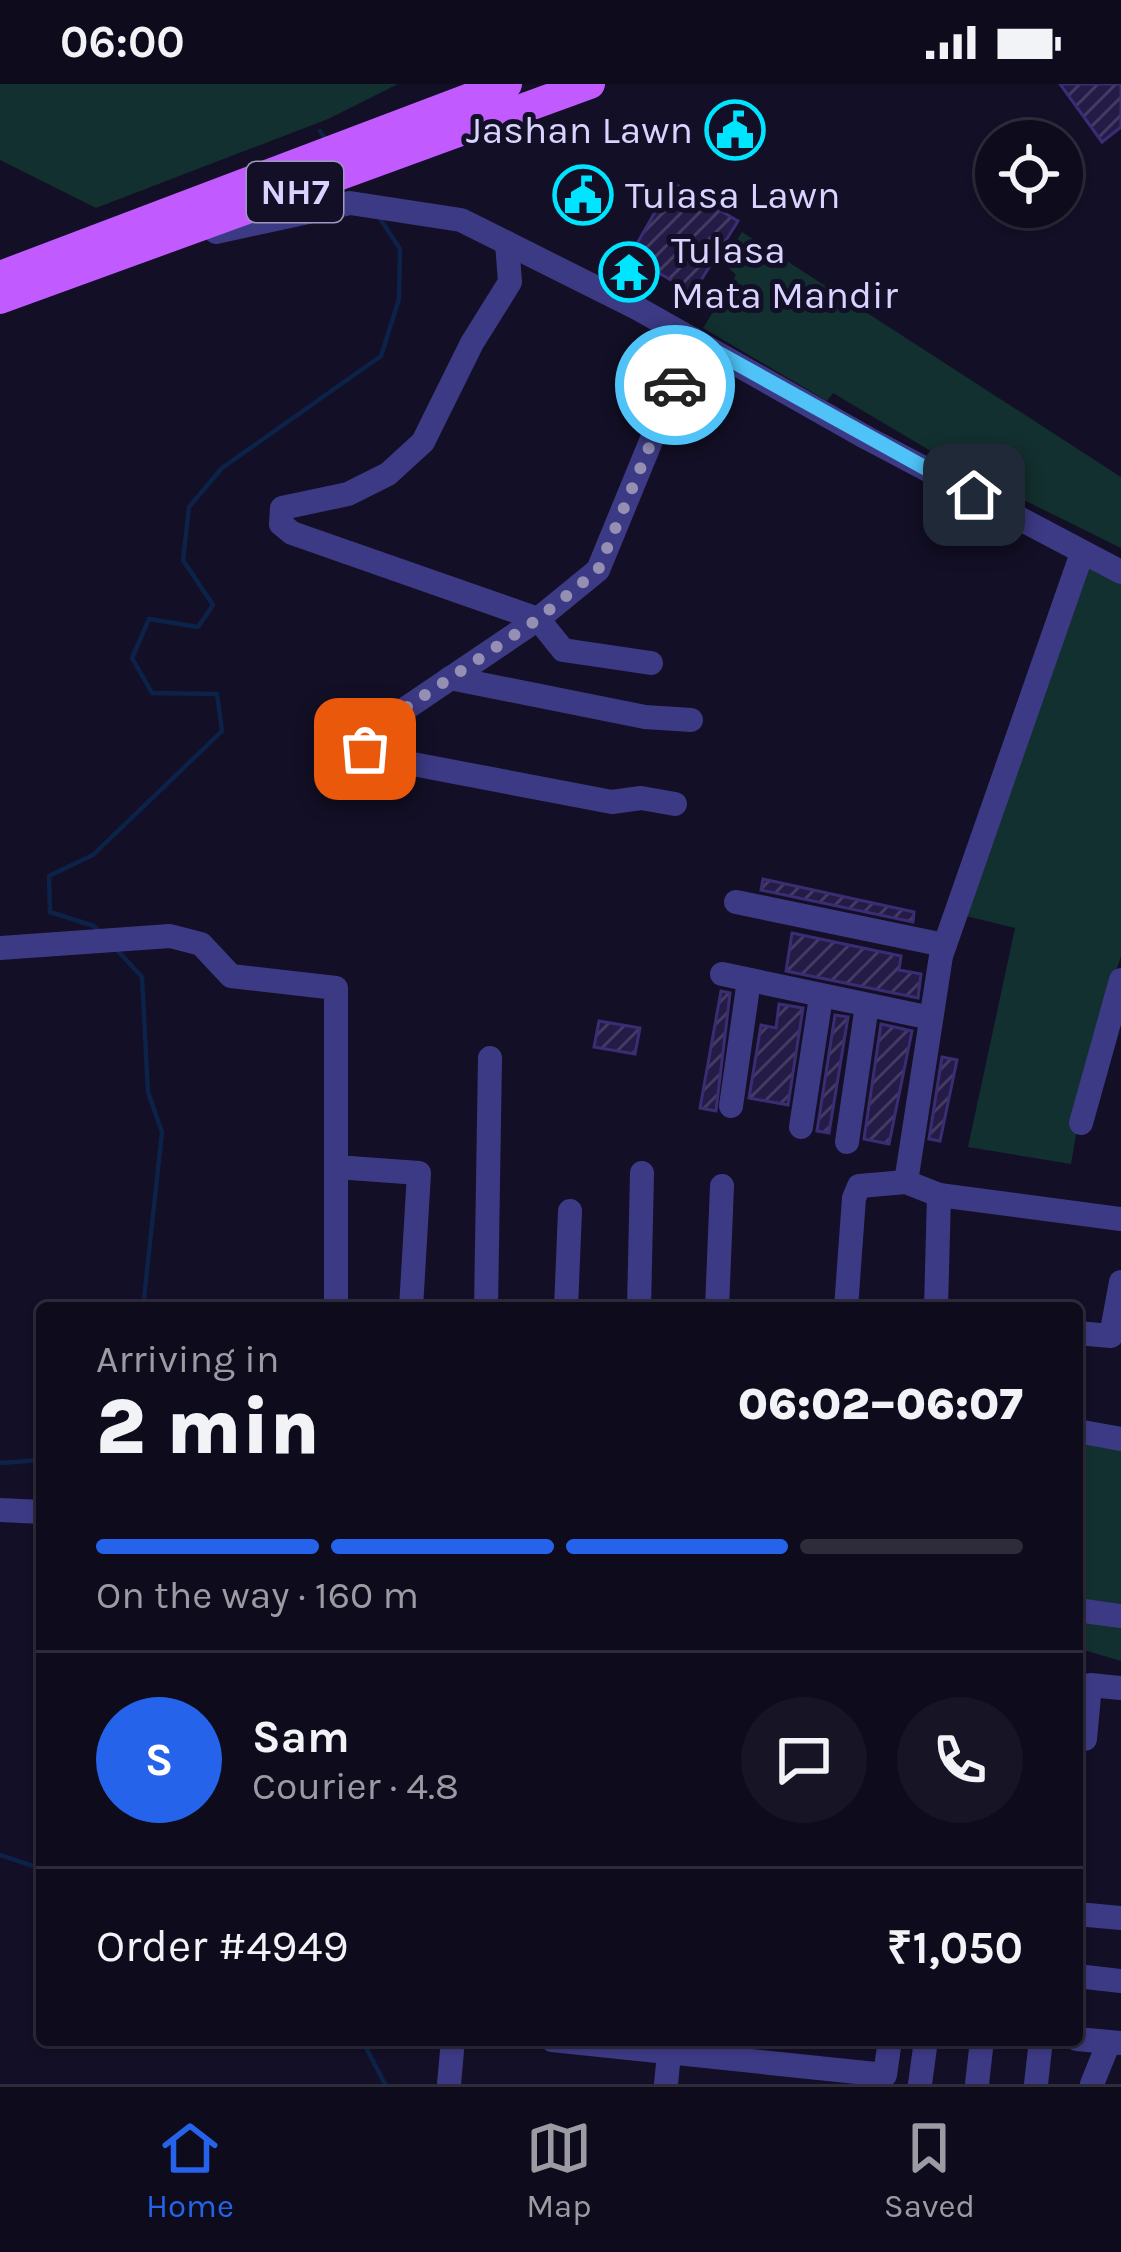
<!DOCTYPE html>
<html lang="en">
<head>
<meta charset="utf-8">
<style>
	body { margin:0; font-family:Karla,sans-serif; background:#171425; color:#f1f3f6; height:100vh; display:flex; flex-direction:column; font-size:45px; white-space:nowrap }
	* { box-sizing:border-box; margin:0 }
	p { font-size:39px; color:#9b9ba3 }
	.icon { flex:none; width:66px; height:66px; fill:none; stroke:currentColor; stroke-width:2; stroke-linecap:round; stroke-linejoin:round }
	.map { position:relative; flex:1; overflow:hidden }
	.details { position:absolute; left:36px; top:1218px; width:1047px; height:744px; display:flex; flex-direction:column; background:#0e0b1c; border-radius:12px; box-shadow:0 3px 9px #0004,0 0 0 3px #2e2b3b }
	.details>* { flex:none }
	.fabs { position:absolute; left:975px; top:36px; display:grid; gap:24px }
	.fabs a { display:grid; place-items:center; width:108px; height:108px; border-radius:50%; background:#0e0b1c; box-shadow:0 3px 9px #0004,0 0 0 3px #2e2b3b; font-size:60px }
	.pin { position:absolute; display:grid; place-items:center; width:102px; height:102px; color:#fff; margin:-51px; border-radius:24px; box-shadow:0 6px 18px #0006 }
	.courier { position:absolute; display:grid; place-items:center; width:120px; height:120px; margin:-60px; border:9px solid #4fc3f7; border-radius:50%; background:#fff; color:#222; box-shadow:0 3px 15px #0007 }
	.head em { font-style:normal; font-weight:800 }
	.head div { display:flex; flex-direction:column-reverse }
	.head { display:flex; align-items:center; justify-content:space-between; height:204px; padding:0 60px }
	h1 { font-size:78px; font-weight:800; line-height:90px }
	.bar { display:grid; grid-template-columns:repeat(4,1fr); gap:18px 12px; align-content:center; height:144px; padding:0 60px }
	.bar i { height:15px; border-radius:9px; background:#2e2b3b }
	.bar .current { background:#2563eb }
	.bar p { grid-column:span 4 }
	.line { display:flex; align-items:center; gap:30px; padding:0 60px; border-top:3px solid #2e2b3b }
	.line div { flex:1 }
	.round { display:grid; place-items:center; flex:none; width:126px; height:126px; border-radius:63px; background:#171425 }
	.status { display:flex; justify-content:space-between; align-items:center; height:84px; padding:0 60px; background:#0e0b1c; direction:ltr }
	.status svg { height:33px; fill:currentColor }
	.tab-bar { display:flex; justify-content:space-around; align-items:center; height:168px; border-top:3px solid #2e2b3b; background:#0e0b1c; font-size:33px; color:#9b9ba3 }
	.tab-bar a { display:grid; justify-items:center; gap:6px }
	.tab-bar .current { color:#2563eb }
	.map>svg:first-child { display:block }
	.grass { fill:#12302f }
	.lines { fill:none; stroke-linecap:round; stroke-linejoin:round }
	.stream { stroke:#0c2248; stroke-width:4.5 }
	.building { fill:url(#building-hatch); stroke:#3b2d73; stroke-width:3 }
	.minor { stroke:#3d3a85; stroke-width:24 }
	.major { stroke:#c25bff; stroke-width:30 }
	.done { stroke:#948fb3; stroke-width:12; stroke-dasharray:0 21.6 }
	.route { stroke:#4fc3f7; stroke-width:15 }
	.labels { text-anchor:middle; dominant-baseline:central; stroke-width:10; stroke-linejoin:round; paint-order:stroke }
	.shield { fill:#130f26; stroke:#9e99be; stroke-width:3 }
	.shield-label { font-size:36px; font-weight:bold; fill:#d9d4ff }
	.poi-label { font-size:39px; fill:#d9d4ff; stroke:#130f26; text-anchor:start }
</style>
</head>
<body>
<div class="status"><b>06:00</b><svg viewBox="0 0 49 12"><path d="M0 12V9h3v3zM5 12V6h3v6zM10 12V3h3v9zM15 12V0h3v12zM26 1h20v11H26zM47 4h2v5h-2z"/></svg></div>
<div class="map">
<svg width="1121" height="2000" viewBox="0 0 1121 2000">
	<defs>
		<pattern id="building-hatch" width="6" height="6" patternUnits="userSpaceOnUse" patternTransform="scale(3)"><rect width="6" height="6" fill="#241b47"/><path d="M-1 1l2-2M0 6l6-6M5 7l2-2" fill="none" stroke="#433b63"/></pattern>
	</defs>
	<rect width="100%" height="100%" fill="#130f26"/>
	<g class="grass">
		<polygon points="0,0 398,0 328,35 96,124 0,76"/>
		<polygon points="742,148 1121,393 1121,464 961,385 833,309 827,317 703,244 736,191 723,178"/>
		<polygon points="1083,475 1121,493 1121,872 1091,963 1071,1080 968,1063 1015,844 962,831"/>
		<polygon points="1077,1357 1121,1364 1121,1577 1077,1564"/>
	</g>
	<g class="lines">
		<g class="stream">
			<polyline points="320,47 327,57"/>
			<polyline points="101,849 94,842 50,828 49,792 93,771 222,647 217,610 152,609 132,574 149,535 198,543 213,521 183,476 189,423 222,384 381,272 399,215 400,165 381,136"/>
			<polyline points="117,866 142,893 148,1008 162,1048 144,1214 147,1224"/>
			<polyline points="0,1379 42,1376"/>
			<polyline points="0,1771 42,1785"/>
			<polyline points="362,1956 385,2000"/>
		</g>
	</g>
	<g class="building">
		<polygon points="1060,0 1121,0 1121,43 1102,58"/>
		<polygon points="672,98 738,137 693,209 630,172"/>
		<polygon points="763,795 914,828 913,838 761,806"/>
		<polygon points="792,849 901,872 899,886 921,890 918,914 786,887"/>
		<polygon points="721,907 730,909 716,1027 700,1024"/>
		<polygon points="779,920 803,924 788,1021 749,1014 761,941 776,944"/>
		<polygon points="835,931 848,933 829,1049 817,1047"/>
		<polygon points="599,937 640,944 635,970 594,963"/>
		<polygon points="881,940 912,947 889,1060 864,1055"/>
		<polygon points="942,973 957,976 940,1057 929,1055"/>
	</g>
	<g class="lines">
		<g class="minor">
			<polyline points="216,148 350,119 461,136 637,224 867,354 1121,488"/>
			<polyline points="507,159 510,198 472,259 423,358 388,390 348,410 282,424 281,440 292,449 538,535 563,566 651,579"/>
			<polyline points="450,594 645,633 691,636"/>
			<polyline points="675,720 641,714 612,718 376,673 365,665 365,652 538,535 598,486 693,255"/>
			<polyline points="736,818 944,861"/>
			<polyline points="0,864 170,852 201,860 231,892 336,904 336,1224"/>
			<polyline points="722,890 931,934"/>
			<polyline points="731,1022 749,896"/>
			<polyline points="1081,1039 1121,896"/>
			<polyline points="801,1043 821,913"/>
			<polyline points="847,1058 867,921"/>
			<polyline points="336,1083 419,1089 411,1224"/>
			<polyline points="906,1098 941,872 1082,469"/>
			<polyline points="486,1224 490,974"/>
			<polyline points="566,1224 570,1127"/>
			<polyline points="639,1224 642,1089"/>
			<polyline points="717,1224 722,1102"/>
			<polyline points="846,1224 854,1114 859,1102 906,1098 939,1111 1121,1135"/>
			<polyline points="936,1224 939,1111"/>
			<polyline points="1077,1249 1111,1252 1121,1198"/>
			<polyline points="1077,1347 1121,1355"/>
			<polyline points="0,1426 42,1428"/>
			<polyline points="1077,1526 1121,1532"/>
			<polyline points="1085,1655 1090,1601 1121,1604"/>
			<polyline points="1077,1830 1121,1834"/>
			<polyline points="1077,1892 1121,1897"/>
			<polyline points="1077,1955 1121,1959"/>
			<polyline points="552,1956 885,1991 890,1956"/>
			<polyline points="449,2000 453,1956"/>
			<polyline points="666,2000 669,1970"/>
			<polyline points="920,2000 926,1956"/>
			<polyline points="977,2000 982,1956"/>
			<polyline points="1036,2000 1041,1956"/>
			<polyline points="1092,2000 1109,1958"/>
		</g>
		<g class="major">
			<polyline points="0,192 507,0"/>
			<polyline points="0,215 590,0"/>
		</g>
	</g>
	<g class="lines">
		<polyline class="done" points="365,665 364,652 538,535 598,486 675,301"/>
		<polyline class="route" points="675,301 693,255 974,411"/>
	</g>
	<defs>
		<g id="civic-ring" transform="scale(3)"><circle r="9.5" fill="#130f26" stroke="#00e5ff" stroke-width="1.5"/><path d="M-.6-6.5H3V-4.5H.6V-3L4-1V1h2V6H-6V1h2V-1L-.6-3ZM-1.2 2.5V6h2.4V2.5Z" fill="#00e5ff"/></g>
		<g id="temple-ring" transform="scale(3)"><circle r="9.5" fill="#130f26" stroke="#00e5ff" stroke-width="1.5"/><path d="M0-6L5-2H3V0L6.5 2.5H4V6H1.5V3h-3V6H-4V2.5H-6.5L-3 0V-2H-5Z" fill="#00e5ff"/></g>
	</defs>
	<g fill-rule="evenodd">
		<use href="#civic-ring" x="735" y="46"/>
		<use href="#civic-ring" x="583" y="111"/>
		<use href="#temple-ring" x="629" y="188"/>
	</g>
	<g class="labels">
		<rect class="shield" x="247" y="78" width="96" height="60" rx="9"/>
		<g class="shield-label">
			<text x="295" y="108">NH7</text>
		</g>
		<g class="poi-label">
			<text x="693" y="46" text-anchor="end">Jashan Lawn</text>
			<text x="625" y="111">Tulasa Lawn</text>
			<text x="671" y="166">Tulasa<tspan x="671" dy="45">Mata Mandir</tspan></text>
		</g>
	</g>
</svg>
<div class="fabs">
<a><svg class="icon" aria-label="locate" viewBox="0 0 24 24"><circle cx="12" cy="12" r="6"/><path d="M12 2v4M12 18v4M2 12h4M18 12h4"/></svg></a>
</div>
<div class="pin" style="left:365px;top:665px;background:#ea580c"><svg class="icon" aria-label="bag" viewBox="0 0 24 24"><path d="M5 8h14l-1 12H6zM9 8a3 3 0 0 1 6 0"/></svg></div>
<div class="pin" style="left:974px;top:411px;background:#1f2937"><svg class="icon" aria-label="home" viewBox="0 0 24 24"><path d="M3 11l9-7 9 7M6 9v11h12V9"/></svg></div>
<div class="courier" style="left:675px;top:301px"><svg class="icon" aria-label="car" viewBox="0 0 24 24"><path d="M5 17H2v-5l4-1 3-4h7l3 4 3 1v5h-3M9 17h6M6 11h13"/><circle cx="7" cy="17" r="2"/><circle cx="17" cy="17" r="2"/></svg></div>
<section class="details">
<div class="head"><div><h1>2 min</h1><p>Arriving in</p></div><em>06:02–06:07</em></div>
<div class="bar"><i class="current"></i><i class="current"></i><i class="current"></i><i></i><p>On the way · 160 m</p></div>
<div class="line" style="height:216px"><b class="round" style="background:#2563eb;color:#fff">S</b><div><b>Sam</b><p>Courier · 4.8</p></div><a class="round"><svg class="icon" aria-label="chat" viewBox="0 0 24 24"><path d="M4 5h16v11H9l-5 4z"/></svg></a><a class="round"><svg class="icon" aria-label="phone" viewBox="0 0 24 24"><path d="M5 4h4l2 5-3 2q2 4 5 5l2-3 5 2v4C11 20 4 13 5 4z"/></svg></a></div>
<div class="line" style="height:156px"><div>Order #4949</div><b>₹1,050</b></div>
</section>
</div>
<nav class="tab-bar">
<a class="current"><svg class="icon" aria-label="home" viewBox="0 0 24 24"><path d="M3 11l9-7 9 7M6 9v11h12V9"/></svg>Home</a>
<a><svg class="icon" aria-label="map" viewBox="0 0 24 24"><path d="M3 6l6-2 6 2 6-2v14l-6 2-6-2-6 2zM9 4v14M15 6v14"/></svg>Map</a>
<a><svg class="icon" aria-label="saved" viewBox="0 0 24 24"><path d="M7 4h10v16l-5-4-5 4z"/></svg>Saved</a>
</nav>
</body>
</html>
